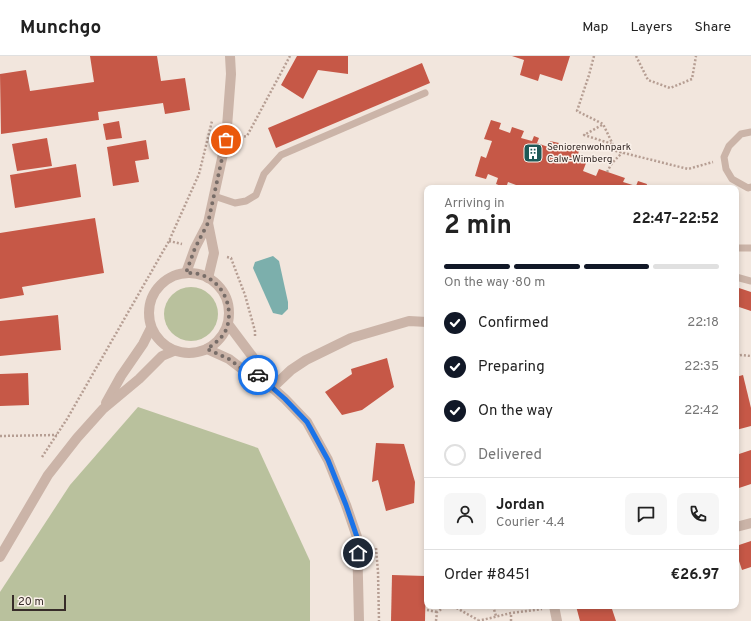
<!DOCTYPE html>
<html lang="en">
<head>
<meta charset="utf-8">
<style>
	body { margin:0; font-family:Overpass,sans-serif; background:#f6f6f6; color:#222; height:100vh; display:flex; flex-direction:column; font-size:15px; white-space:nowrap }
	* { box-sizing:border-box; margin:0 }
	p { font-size:13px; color:#767676 }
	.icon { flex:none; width:22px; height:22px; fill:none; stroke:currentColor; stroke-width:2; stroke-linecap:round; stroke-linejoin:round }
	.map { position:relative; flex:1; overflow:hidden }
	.sheet { position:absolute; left:424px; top:129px; width:315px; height:424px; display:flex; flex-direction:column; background:#fff; border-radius:8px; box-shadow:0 2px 6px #0003 }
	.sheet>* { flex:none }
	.scale { position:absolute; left:12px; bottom:10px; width:54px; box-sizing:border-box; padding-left:4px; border:2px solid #372c29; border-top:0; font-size:11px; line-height:14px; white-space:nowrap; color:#372c29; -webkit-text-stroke:3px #faf0e9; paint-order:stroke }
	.pin { position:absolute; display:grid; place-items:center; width:34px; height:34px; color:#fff; margin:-17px; border:2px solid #fff; border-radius:50%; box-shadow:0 1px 4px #0007 }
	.courier { position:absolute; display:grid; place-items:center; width:40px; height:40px; margin:-20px; border:3px solid #1a73e8; border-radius:50%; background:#fff; color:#222; box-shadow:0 1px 5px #0007 }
	.headline em { font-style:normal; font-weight:700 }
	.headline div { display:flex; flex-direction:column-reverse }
	.headline { display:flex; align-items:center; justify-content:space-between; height:68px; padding:0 20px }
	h1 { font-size:26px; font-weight:700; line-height:30px }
	.bar { display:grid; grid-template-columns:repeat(4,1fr); gap:6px 4px; align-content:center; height:48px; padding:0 20px }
	.bar i { height:5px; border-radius:3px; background:#e0e0e0 }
	.bar .on { background:#111827 }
	.bar p { grid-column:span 4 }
	.line { display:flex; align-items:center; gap:10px; padding:0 20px; border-top:1px solid #e0e0e0 }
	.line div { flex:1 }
	.round { display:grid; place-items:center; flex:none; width:42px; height:42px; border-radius:8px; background:#f6f6f6 }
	ol { padding:0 20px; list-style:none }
	li { display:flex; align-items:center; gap:12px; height:44px }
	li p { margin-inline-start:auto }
	li .icon { padding:4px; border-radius:50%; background:#111827; color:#fff; stroke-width:4 }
	li:last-child { color:#767676 }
	li i { width:22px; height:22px; border:2px solid #e0e0e0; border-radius:50% }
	header { display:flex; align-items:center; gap:24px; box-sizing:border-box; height:56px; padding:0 20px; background:#fff; border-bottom:1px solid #e0e0e0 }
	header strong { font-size:19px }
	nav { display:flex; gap:22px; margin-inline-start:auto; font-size:14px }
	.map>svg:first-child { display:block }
	.green { fill:#b9c19d }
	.water { fill:#7cafac }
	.building { fill:#c65847 }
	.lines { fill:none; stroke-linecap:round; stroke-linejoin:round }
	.path { stroke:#b69e93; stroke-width:2.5; stroke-dasharray:2 2; stroke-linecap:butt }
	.service { stroke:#cbb4a8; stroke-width:7 }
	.minor { stroke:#cbb4a8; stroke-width:10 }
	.tertiary { stroke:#cbb4a8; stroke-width:10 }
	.done { stroke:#786d68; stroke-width:4; stroke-dasharray:0 7.2 }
	.route { stroke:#1a73e8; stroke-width:5 }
	.labels { text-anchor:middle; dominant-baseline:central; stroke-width:3; stroke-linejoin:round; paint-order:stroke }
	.poi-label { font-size:10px; fill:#372c29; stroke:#faf0e9; text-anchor:start }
</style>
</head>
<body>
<header>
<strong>Munchgo</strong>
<nav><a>Map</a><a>Layers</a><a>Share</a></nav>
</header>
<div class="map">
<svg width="751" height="565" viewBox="0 0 751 565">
	<rect width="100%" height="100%" fill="#f2e6dd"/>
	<g class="green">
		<circle cx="191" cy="258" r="27"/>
		<polygon points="138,351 258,392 310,505 310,565 0,565 0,536 70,429"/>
	</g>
	<polygon class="water" points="273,200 279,205 288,246 288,253 282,259 273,257 253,212 255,206"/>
	<g class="building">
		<polygon points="90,0 157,0 161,25 185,22 190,54 165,58 163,47 98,56 99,64 1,78 0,18 26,14 30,35 94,26"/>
		<polygon points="297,0 348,0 348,18 318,14 303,43 281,29"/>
		<polygon points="512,0 570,0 562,25 540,18 538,25 520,19 524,4"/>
		<polygon points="422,7 430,27 276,92 268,72"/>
		<polygon points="491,64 501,67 499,73 510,77 512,71 524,75 521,82 532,85 534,80 539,82 537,87 548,91 550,85 559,87 557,92 566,95 567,90 579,94 578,99 588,102 583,115 596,120 599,113 625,122 623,126 636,130 638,125 647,128 646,132 529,132 524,131 524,132 515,132 516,129 508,126 506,132 496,128 498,122 488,118 486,123 475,120 481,100 486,102 492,85 484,83"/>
		<polygon points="119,65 122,82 106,84 103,68"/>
		<polygon points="47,82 52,110 17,115 12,88"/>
		<polygon points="146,84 149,103 135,105 139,126 113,130 107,91"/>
		<polygon points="76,108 81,141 15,152 10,119"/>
		<polygon points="95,162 104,217 22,231 24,239 0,243 0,177"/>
		<polygon points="736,231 751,236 751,255 736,250"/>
		<polygon points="58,259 61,294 0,300 0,265"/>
		<polygon points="387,302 394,331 362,354 342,359 325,336 352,318 351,313"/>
		<polygon points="28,317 29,349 0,350 0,318"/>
		<polygon points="743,319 751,352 751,370 736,374 736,321"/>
		<polygon points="376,387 404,388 415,426 414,447 386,455 378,424 372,426"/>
		<polygon points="751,394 751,428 736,433 736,399"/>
		<polygon points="751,485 751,511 742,514 736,496 736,490"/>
		<polygon points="392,519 426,520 425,565 391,565"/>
		<polygon points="576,550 611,550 616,565 580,565"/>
	</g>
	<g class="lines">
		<g class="path">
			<polyline points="594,0 589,19 577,55 603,68 616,95 688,113 713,106"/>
			<polyline points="636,0 648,24 670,32 692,23 696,0"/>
			<polyline points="602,69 584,79 612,88"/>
			<polyline points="240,81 247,80 290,0"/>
			<polyline points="607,116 612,107 622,97"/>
			<polyline points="169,185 182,188"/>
			<polyline points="227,201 231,202 245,239 255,275 255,281"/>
			<polyline points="736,300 742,299 751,300"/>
			<polyline points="0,380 57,379"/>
			<polyline points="42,401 67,363 169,185 199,118 212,65"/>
			<polyline points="376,492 378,516 379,565"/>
			<polyline points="453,550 478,564"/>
			<polyline points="493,550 496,560"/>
			<polyline points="427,554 437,556"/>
			<polyline points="436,565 437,556 446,550"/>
			<polyline points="478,565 511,557 542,553"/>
			<polyline points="511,565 511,557"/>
		</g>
		<g class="service">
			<polyline points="751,76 741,78 729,90 724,101 726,113 732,123 748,132 751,131"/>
			<polyline points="214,140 235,147 246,145 256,139 264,118 281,99 425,37"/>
			<polyline points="736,192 751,192"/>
			<polyline points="736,221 751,225"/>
		</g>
		<g class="minor">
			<polyline points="228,268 255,304 257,318"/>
			<polyline points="207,293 229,303 246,316 257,318 285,343 307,366 328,404 346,449 357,481 359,565"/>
			<polyline points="272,332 291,314 306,304 351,282 409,265 427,266"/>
			<polyline points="736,471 751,467"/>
			<polyline points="554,550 557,565"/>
		</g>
		<g class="tertiary">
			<polyline points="208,167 214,197 208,222"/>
			<circle cx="189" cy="257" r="40"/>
			<polyline points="186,217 195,192 208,167 226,84 231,18 230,0"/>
			<polyline points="106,347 121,320 143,288 151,272"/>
			<polyline points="0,501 48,419 77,382 103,353 139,323 162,300 174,295"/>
		</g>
	</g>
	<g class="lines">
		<path class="done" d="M 226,84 L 208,167 L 195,192 L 186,217 C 190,217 194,217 198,218 C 223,224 236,253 225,276 C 221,283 214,288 207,293 L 229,303 L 246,316 L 258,319"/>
		<polyline class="route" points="258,319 285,343 307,366 328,404 346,449 357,481 358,497"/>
	</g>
	<defs>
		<g id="building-square" transform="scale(1)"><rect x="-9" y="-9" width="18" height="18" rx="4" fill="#1e5957" stroke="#faf0e9"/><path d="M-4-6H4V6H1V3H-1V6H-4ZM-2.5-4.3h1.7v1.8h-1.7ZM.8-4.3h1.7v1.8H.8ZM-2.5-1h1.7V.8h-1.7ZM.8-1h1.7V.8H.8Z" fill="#fff"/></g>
	</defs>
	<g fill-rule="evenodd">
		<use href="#building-square" x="533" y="97"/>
	</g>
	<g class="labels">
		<g class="poi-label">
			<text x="547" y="91">Seniorenwohnpark<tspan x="547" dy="12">Calw-Wimberg</tspan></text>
		</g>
	</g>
</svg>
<div class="scale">20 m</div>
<div class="pin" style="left:226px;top:84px;background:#ea580c"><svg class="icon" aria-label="bag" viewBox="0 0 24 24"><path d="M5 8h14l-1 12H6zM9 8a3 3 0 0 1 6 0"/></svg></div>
<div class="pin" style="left:358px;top:497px;background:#1f2937"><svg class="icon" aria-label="home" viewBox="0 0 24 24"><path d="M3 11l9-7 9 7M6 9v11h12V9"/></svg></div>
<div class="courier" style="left:258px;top:319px"><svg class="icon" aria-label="car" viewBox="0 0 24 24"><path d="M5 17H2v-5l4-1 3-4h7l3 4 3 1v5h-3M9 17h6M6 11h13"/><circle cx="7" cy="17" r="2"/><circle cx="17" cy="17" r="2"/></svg></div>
<section class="sheet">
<div class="headline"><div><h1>2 min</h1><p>Arriving in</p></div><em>22:47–22:52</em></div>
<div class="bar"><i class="on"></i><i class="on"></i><i class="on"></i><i></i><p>On the way · 80 m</p></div>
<ol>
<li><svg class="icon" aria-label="check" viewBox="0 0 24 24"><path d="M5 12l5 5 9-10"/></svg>Confirmed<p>22:18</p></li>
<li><svg class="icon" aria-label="check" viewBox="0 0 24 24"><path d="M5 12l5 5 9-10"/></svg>Preparing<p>22:35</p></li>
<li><svg class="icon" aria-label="check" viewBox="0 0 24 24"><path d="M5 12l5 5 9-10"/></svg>On the way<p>22:42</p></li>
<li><i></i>Delivered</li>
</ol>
<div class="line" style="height:72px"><a class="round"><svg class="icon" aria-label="person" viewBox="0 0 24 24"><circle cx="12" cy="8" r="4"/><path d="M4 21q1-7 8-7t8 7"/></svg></a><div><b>Jordan</b><p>Courier · 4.4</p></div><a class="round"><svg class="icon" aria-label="chat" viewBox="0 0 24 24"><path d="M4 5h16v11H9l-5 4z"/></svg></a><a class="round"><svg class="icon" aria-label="phone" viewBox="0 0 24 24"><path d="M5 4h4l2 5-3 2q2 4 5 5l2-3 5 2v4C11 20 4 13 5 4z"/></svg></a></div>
<div class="line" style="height:52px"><div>Order #8451</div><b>€26.97</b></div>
</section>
</div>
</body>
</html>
